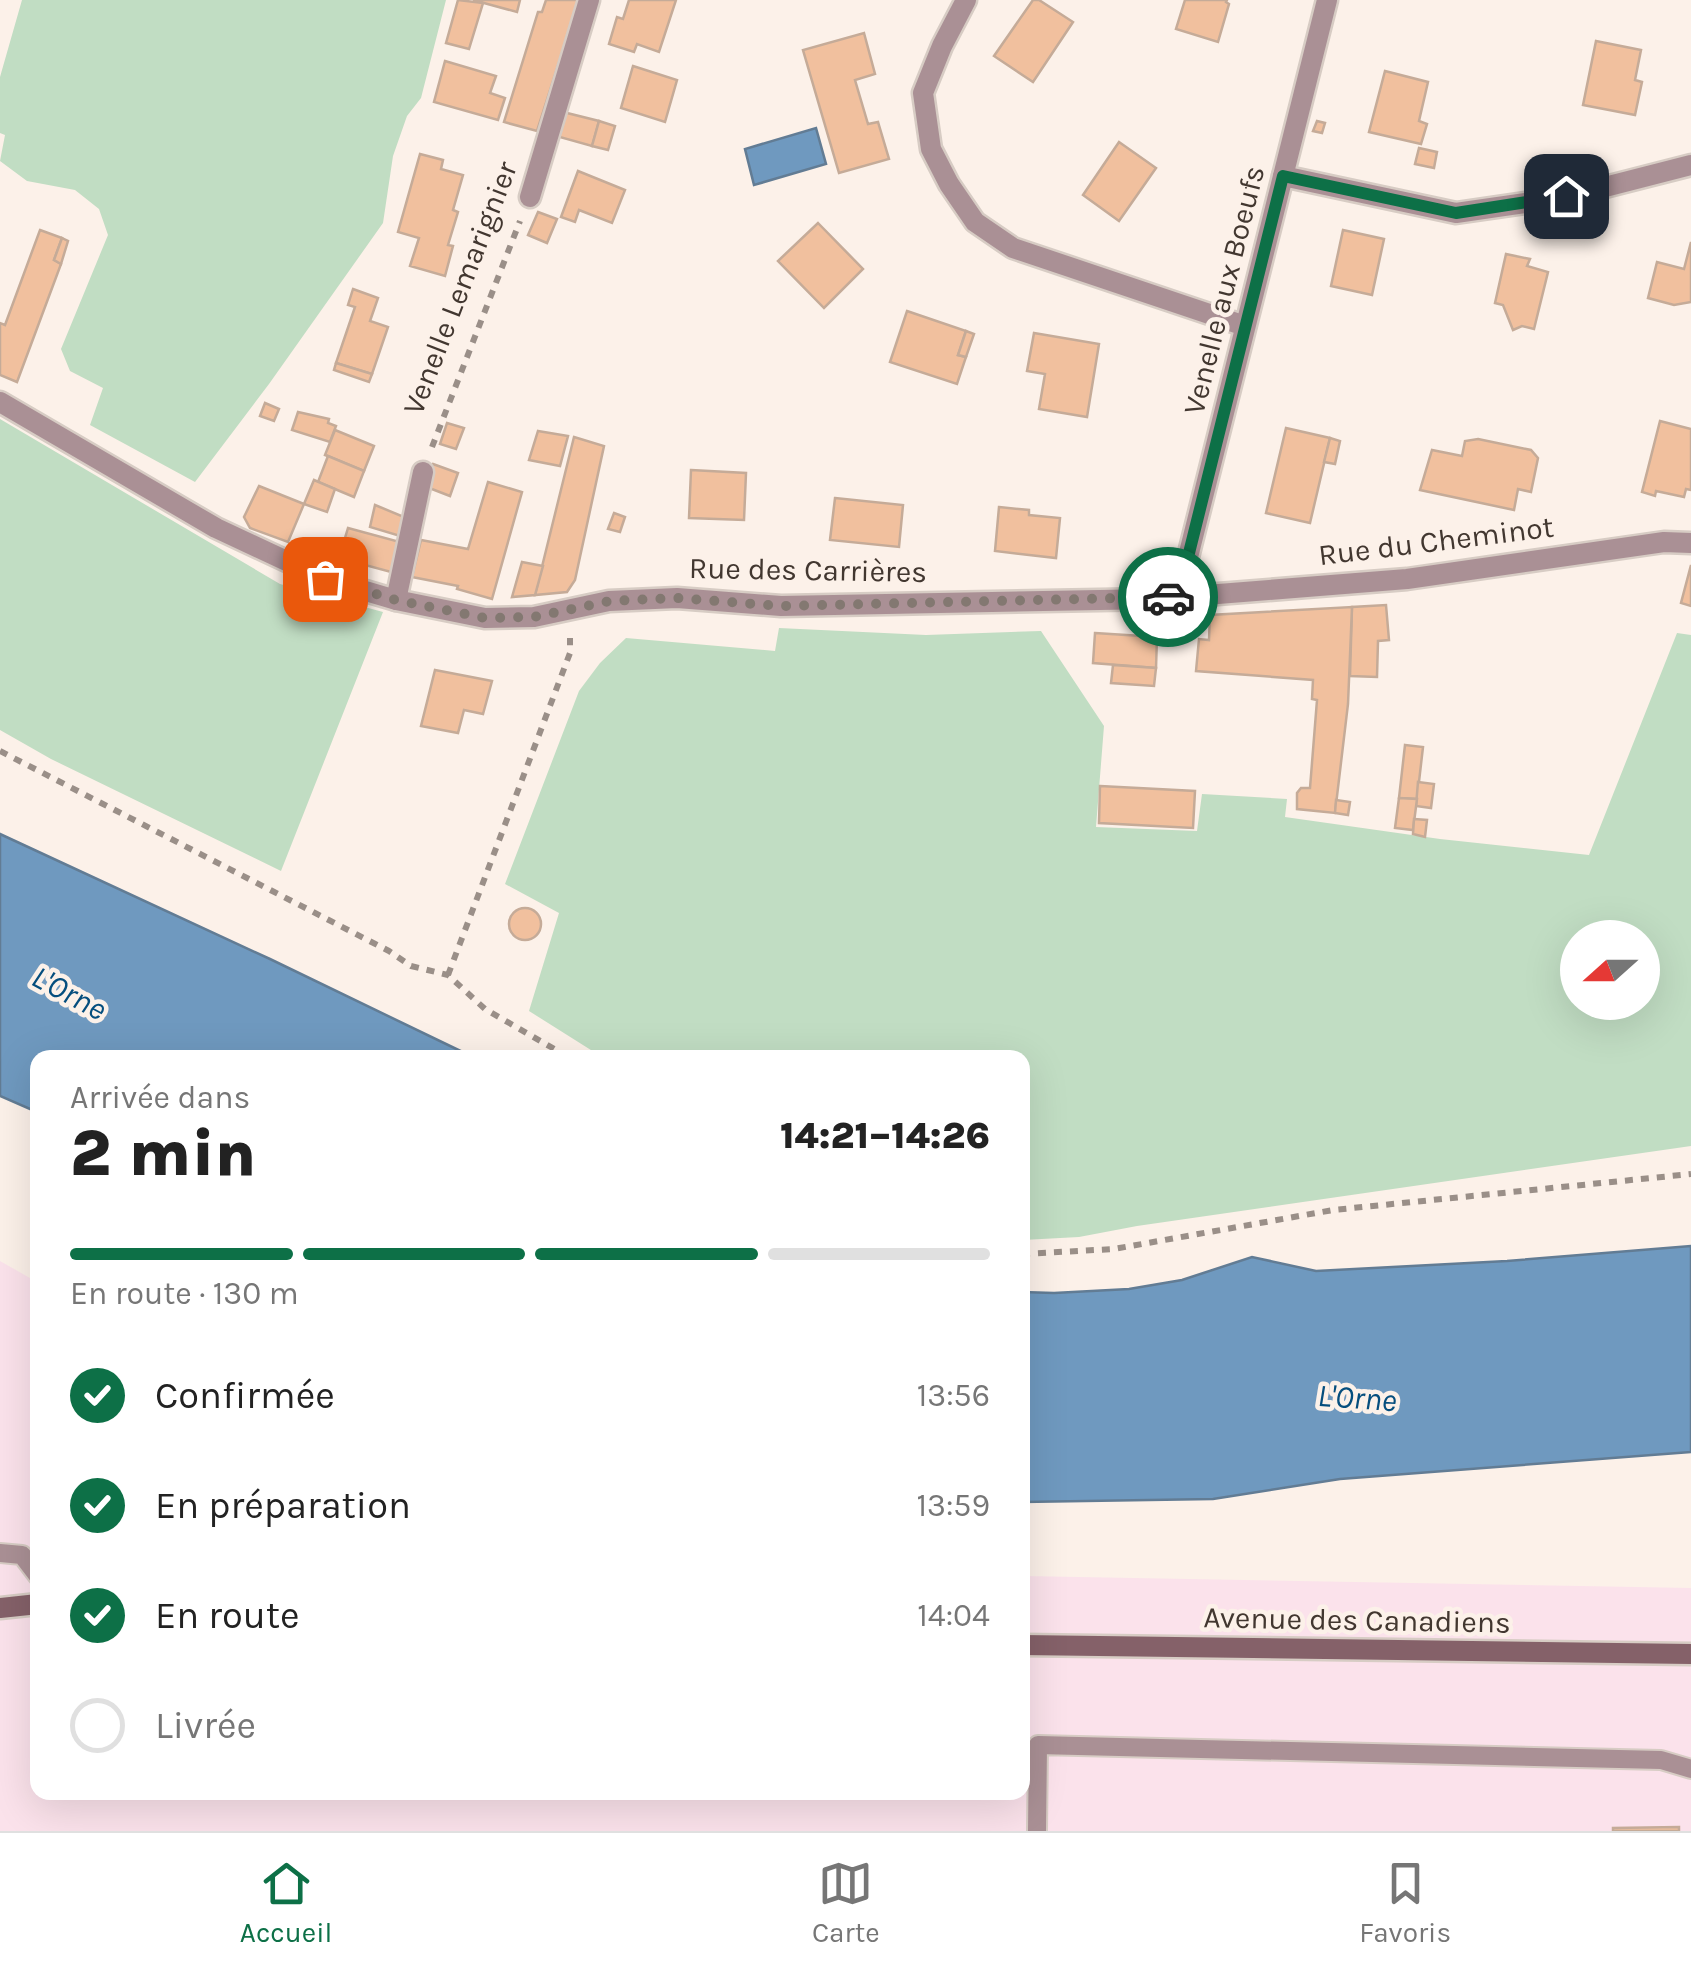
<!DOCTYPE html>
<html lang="fr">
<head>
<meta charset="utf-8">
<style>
	body { margin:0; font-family:Karla,sans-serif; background:#f6f6f6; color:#222; height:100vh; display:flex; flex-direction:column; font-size:38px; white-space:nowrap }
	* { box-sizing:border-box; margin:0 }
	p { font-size:32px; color:#767676 }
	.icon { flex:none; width:55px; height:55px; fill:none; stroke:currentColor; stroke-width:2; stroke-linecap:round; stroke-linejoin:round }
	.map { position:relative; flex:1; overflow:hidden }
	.drawer { position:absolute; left:30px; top:1050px; width:1000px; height:750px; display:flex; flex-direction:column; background:#fff; border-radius:20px; box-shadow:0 10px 40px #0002 }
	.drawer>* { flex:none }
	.needle { width:65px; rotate:249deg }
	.controls { position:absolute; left:1560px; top:920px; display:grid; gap:20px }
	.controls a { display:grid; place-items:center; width:100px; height:100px; border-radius:50%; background:#fff; box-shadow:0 10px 40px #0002; font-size:50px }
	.pin { position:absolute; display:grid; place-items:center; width:85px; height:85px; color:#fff; margin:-42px; border-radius:20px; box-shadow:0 5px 15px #0006 }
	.courier { position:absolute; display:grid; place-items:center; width:100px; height:100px; margin:-50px; border:8px solid #0d7047; border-radius:50%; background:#fff; color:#222; box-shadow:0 2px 12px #0007 }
	.headline em { font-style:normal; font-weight:800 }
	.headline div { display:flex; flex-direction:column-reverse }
	.headline { display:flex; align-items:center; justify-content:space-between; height:170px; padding:0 40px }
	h1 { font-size:65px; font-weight:800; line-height:75px }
	.bar { display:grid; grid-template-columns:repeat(4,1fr); gap:15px 10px; align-content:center; height:120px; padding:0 40px }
	.bar i { height:12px; border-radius:8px; background:#e0e0e0 }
	.bar .selected { background:#0d7047 }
	.bar p { grid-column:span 4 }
	ol { padding:0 40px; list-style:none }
	li { display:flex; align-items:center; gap:30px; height:110px }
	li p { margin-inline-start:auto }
	li .icon { padding:10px; border-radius:50%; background:#0d7047; color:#fff; stroke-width:4 }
	li:last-child { color:#767676 }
	li i { width:55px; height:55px; border:5px solid #e0e0e0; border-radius:50% }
	.menu { display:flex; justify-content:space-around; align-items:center; height:140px; border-top:2px solid #e0e0e0; background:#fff; font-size:28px; color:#767676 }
	.menu a { display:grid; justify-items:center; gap:5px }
	.menu .selected { color:#0d7047 }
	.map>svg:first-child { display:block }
	.industrial { fill:#fbe2eb }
	.green { fill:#c1ddc3; fill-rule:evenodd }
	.water { fill:#6f99bf; stroke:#627c94; stroke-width:2.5 }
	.building { fill:#f1c09e; stroke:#c5ab98; stroke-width:2.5 }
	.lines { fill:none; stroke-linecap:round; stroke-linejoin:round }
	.lane-casing { stroke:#d7ccc4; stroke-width:22 }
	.street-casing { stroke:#d7ccc4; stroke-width:25 }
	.secondary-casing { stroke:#d7ccc4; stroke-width:25 }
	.path { stroke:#9a8f88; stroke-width:6; stroke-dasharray:8 8; stroke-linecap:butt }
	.lane { stroke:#aa9095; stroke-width:18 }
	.street { stroke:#aa9095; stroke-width:20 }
	.secondary { stroke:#856169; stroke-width:20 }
	.done { stroke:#837871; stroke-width:10; stroke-dasharray:0 18 }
	.route { stroke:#0d7047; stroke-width:12 }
	.labels { text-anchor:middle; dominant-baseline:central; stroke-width:9; stroke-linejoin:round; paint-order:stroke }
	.street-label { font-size:30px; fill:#423730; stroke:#fcf1e9 }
	.water-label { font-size:32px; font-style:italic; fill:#054e7e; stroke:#fcf1e9 }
</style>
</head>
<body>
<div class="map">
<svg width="1691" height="1831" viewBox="0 0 1691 1831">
	<rect width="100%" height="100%" fill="#fcf1e9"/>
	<polygon class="industrial" points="0,1261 37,1282 38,1792 1022,1792 1023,1576 1691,1588 1691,1831 0,1831"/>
	<g class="green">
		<polygon points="22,0 446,0 421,98 407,116 393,156 383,223 269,384 195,482 90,425 103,388 70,371 61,349 108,235 99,209 75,190 27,181 0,161 5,135 0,133 0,77"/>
		<polygon points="0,419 280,584 383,612 281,871 51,759 0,730"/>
		<path d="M 779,628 L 926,635 L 1041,631 L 1104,726 L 1096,827 L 1197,831 L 1202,794 L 1287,799 L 1285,817 L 1440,839 L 1589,855 L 1677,633 L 1691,635 L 1691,1146 L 1137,1226 L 1079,1237 L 1023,1240 L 1022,1058 L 602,1057 L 529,1011 L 559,913 L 505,884 L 579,691 L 600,663 L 626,638 L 775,651 ZM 1578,938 L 1642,938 L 1642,1002 L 1578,1002 Z"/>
	</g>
	<g class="water">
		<polygon points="816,128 826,164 754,185 745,149"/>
		<polygon points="0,834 270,959 473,1057 38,1058 37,1112 0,1096"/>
		<polygon points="1691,1246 1691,1452 1340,1479 1213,1499 1023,1502 1023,1292 1054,1293 1129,1289 1182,1280 1252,1257 1316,1271 1507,1261"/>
	</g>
	<g class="building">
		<polygon points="458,0 483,3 469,49 446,43"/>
		<polygon points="473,0 520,0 517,12"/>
		<polygon points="546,0 579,0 537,131 504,122 538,12 542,12"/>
		<polygon points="629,0 676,0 659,52 637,44 634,52 609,44 617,17 623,19"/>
		<polygon points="1033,0 1039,0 1073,22 1033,82 994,56"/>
		<polygon points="1185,0 1227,0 1226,2 1229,4 1218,42 1176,29"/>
		<polygon points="864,33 875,74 855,80 868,124 878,122 889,159 839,173 803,50"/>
		<polygon points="1596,41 1641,50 1635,80 1642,82 1635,115 1583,105"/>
		<polygon points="445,61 496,76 490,93 505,98 498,120 434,102"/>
		<polygon points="633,66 677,80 665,122 621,108"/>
		<polygon points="1385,71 1428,82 1419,121 1427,124 1421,144 1369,132"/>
		<polygon points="563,112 599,121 592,146 556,136"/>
		<polygon points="599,121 615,126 608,150 592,146"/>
		<polygon points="1317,121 1325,123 1322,133 1313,131"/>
		<polygon points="1119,142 1156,168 1119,221 1083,195"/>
		<polygon points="1419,148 1437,152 1434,168 1415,164"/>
		<polygon points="420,154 443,160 441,169 463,175 453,210 458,212 448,245 453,246 445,276 410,266 419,238 398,232"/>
		<polygon points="578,171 625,190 612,223 579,210 575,222 561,217"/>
		<polygon points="538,212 557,219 547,243 528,235"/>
		<polygon points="818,223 863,269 824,308 778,261"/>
		<polygon points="40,230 62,238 54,260 61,264 17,382 0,375 0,323 5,325"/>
		<polygon points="1343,230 1384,239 1372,295 1331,286"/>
		<polygon points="62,238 68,241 61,264 54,260"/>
		<polygon points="1691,242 1691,302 1674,305 1648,298 1657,262 1684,269"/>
		<polygon points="1506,254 1530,259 1527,266 1548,272 1534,329 1522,326 1513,330 1503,305 1495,303"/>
		<polygon points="353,289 378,298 370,321 388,327 372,374 336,363 355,307 348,305"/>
		<polygon points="907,311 966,331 958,355 966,357 957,384 890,362"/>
		<polygon points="966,331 974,334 966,357 958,355"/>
		<polygon points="1034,333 1099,344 1087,417 1039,409 1045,374 1027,371"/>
		<polygon points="336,363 372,374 369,382 334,370"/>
		<polygon points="265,403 279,409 274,421 260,416"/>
		<polygon points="298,412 329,419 328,423 336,426 330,442 292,430"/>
		<polygon points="1660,421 1691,429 1691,490 1686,489 1684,497 1656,491 1655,496 1642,492"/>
		<polygon points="447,423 464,428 456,449 440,444"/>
		<polygon points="1286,428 1330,438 1310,523 1266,513"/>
		<polygon points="335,430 374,446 364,471 325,455"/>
		<polygon points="538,431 568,436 560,466 529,460"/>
		<polygon points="574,437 604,446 575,580 567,592 535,595"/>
		<polygon points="1330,438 1340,441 1335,464 1324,462"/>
		<polygon points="1478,439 1531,450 1538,458 1531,492 1518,489 1514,510 1420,490 1432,450 1462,456 1465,441"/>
		<polygon points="328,456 364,471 354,497 318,482"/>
		<polygon points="433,464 458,473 450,496 424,486"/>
		<polygon points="691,470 746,473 744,520 689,518"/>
		<polygon points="314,480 335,489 327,512 304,504"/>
		<polygon points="488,482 522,492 492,599 457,589 458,586 412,577 421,540 468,549"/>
		<polygon points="259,486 304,504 288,542 250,528 244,517"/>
		<polygon points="835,498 903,505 899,547 830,540"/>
		<polygon points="375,505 404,517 400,536 370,527"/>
		<polygon points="999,507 1029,510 1029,515 1060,518 1056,558 995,551"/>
		<polygon points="614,513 625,517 620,532 608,529"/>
		<polygon points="348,528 400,542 391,572 339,558"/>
		<polygon points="522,562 543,566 535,595 512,597"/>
		<polygon points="1691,565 1691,606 1681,603"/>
		<polygon points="1386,605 1389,640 1378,641 1377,677 1350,676 1352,607"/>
		<polygon points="1352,607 1348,704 1335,813 1297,809 1297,793 1301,788 1310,788 1317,700 1312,699 1313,680 1196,671 1199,639 1209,640 1210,615"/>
		<polygon points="1095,633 1157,637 1156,668 1093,663"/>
		<polygon points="1113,665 1156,668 1154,686 1111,683"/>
		<polygon points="435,670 492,681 483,714 464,710 458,733 421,726"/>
		<polygon points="1405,745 1423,747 1417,799 1399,798"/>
		<polygon points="1418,782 1434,784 1431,808 1416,806"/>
		<polygon points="1100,786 1195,791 1193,828 1099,823"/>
		<polygon points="1399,798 1417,799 1413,830 1395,828"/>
		<polygon points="1336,800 1350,802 1348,815 1335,813"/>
		<polygon points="1414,819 1427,820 1425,837 1413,834"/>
		<circle cx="525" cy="924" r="16"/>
		<polygon points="1679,1827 1679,1831 1613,1831 1613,1828"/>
	</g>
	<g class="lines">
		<g class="lane-casing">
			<g id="lane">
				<polyline points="0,1553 22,1555 38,1576"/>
				<polyline points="1037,1831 1038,1745 1661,1760 1691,1769"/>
			</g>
		</g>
		<g class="street-casing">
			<g id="street">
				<polyline points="966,0 942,46 923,93 931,149 949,184 975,222 1013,248 1245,326"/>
				<polyline points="1283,176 1456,213 1566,197 1691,165"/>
				<polyline points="530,197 589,0"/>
				<polyline points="0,402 216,528 325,579 396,600 485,618 534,617 609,601 677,598 781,606 1155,599 1407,579 1664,542 1691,543"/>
				<polyline points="1187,595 1187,561 1327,0"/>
				<polyline points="396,600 423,472"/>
			</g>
		</g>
		<g class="secondary-casing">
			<g id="secondary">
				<polyline points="0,1608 38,1604"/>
				<polyline points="1022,1645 1691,1654"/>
			</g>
		</g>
		<g class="path">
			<polyline points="432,447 520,221"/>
			<polyline points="0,751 389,951 411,966 448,975 485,1009 570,1058"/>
			<polyline points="448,975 570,653 570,638"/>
			<polyline points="1022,1254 1114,1249 1333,1210 1691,1174"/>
		</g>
		<use href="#lane" class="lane"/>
		<use href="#street" class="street"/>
		<use href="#secondary" class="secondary"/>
	</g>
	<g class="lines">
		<polyline class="done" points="325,579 396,600 485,618 534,617 610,601 677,598 781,606 1168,597"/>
		<polyline class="route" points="1168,597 1187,595 1187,561 1283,176 1456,213 1566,196"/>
	</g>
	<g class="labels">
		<g class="street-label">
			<text transform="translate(460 288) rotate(-69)">Venelle Lemarignier</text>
			<text transform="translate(1224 290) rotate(-76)">Venelle aux Boeufs</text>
			<text transform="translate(1436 541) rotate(-7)">Rue du Cheminot</text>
			<text transform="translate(808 570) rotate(1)">Rue des Carrières</text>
			<text transform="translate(1357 1620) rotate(1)">Avenue des Canadiens</text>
		</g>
		<g class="water-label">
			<text transform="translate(69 993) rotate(28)">L'Orne</text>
			<text transform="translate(1357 1398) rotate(4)">L'Orne</text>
		</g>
	</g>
</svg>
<div class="controls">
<a><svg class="needle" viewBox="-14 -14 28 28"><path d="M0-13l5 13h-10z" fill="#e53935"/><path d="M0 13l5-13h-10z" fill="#767676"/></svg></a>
</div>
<div class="pin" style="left:325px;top:579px;background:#ea580c"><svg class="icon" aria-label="bag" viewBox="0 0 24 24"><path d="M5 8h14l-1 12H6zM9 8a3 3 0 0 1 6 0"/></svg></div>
<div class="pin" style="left:1566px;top:196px;background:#1f2937"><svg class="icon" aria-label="home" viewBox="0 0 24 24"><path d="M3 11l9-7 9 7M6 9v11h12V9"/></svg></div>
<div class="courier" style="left:1168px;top:597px"><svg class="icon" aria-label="car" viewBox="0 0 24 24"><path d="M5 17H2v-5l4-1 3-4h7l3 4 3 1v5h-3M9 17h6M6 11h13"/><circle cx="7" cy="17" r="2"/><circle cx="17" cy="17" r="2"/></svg></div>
<section class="drawer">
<div class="headline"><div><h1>2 min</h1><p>Arrivée dans</p></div><em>14:21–14:26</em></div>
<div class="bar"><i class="selected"></i><i class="selected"></i><i class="selected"></i><i></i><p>En route · 130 m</p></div>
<ol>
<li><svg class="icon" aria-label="check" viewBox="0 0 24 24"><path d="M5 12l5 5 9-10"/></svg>Confirmée<p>13:56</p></li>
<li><svg class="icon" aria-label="check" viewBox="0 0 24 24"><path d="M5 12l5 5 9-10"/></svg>En préparation<p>13:59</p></li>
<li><svg class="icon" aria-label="check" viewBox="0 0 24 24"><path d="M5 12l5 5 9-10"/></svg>En route<p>14:04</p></li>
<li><i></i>Livrée</li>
</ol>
</section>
</div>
<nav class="menu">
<a class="selected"><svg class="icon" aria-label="home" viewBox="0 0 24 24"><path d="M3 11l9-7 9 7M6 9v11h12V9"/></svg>Accueil</a>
<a><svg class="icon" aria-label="map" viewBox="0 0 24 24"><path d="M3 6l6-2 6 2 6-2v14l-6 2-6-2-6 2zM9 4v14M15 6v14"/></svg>Carte</a>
<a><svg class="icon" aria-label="saved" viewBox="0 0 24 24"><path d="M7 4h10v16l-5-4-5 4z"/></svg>Favoris</a>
</nav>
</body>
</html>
